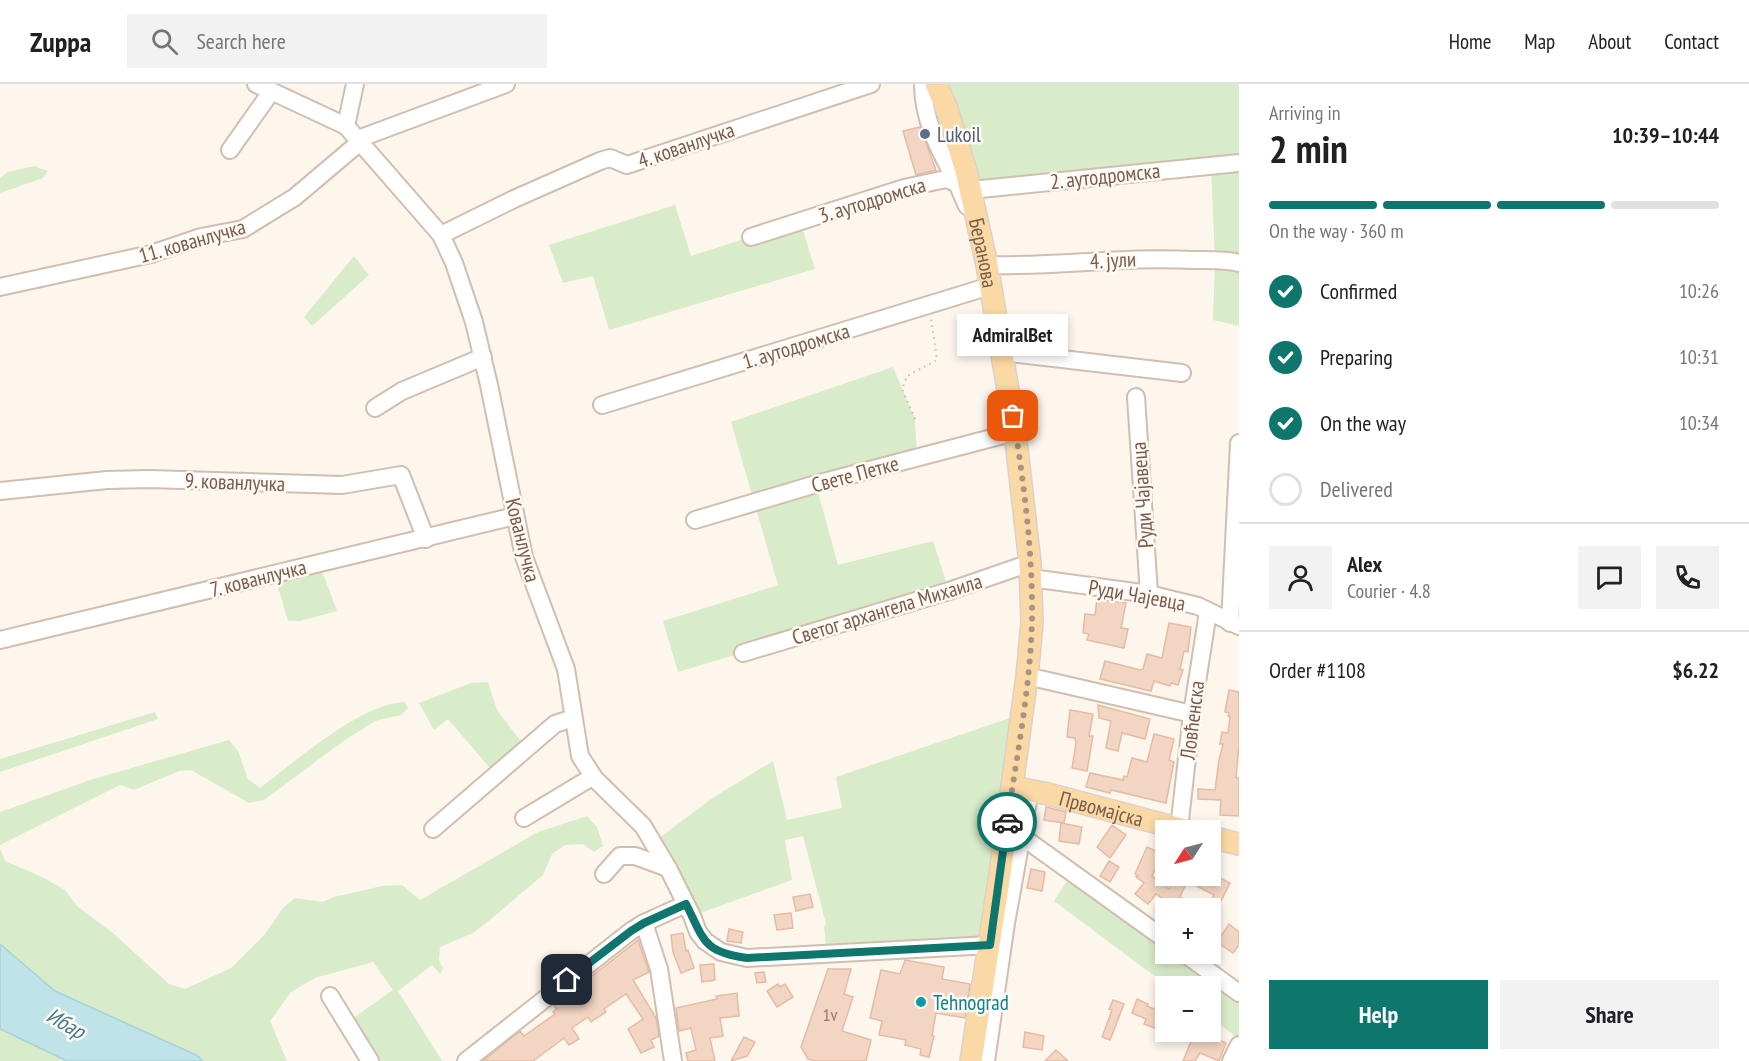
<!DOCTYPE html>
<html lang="en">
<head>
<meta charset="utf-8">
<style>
	body { margin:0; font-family:"PT Sans Narrow",sans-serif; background:#f2f2f2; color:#202124; height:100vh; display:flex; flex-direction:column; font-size:22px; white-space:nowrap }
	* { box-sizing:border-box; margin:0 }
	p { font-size:20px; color:#757577 }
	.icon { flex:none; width:33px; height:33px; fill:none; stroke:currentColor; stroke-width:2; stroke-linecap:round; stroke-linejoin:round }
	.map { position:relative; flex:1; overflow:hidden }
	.drawer { display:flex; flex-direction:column; background:#fff; width:510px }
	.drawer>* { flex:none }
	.needle { width:39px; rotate:234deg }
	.controls { position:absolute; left:1155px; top:736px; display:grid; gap:12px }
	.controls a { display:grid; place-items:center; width:66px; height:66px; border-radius:0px; background:#fff; box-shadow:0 3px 9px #0003; font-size:30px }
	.pin { position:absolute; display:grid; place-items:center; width:51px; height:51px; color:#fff; margin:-26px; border-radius:12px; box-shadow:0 3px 9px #0006 }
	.courier { position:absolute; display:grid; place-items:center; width:60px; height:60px; margin:-30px; border:4px solid #0f766e; border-radius:50%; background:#fff; color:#222; box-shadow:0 2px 8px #0007 }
	.bubble { position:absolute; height:42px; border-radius:0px; background:#fff; box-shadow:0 3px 9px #0003; font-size:20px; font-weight:600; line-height:42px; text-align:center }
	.summary em { font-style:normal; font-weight:600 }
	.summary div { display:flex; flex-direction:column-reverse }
	.summary { display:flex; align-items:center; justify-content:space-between; height:102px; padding:0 30px }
	h1 { font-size:39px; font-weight:600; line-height:45px }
	.bar { display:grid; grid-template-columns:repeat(4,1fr); gap:9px 6px; align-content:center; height:72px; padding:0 30px }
	.bar i { height:8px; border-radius:4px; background:#e0e0e0 }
	.bar .selected { background:#0f766e }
	.bar p { grid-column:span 4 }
	.line { display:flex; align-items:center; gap:15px; padding:0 30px; border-top:2px solid #e0e0e0 }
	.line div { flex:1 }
	.round { display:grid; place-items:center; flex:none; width:63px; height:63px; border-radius:0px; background:#f2f2f2 }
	ol { padding:0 30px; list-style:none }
	li { display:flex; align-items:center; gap:18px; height:66px }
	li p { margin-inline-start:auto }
	li .icon { padding:6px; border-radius:50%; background:#0f766e; color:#fff; stroke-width:4 }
	li:last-child { color:#757577 }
	li i { width:33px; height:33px; border:3px solid #e0e0e0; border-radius:50% }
	.cta { display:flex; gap:12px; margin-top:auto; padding:12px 30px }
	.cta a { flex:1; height:69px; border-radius:0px; background:#0f766e; color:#fff; font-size:24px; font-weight:600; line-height:69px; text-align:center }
	.cta a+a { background:#f2f2f2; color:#202124 }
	header { display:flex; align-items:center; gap:36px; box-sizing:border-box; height:84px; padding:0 30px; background:#fff; border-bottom:2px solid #e0e0e0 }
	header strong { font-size:28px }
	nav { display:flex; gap:33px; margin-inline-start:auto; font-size:21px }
	.search { width:420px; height:54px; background:#f2f2f2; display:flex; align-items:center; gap:15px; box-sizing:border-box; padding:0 21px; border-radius:0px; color:#757577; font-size:22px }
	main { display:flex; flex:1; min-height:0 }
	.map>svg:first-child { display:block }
	.green { fill:#d8ecc9 }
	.water { fill:#bfe3e8; stroke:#a5d3da; stroke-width:1.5 }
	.building { fill:#f3d5c3; stroke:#e6bba3; stroke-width:1.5 }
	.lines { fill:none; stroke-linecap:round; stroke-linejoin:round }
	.minor-casing { stroke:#d1beb0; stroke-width:20 }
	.major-casing { stroke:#dad1cd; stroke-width:24 }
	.path { stroke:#d9b8a5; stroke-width:2; stroke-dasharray:1.5 4.5; stroke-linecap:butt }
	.minor { stroke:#fff; stroke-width:16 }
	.major { stroke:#fbd9a5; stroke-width:21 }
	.done { stroke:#a89285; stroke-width:6; stroke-dasharray:0 10.8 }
	.route { stroke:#0f766e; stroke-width:8 }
	.service-dot { fill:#5c6f8a; stroke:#fffaf3; stroke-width:2 }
	.culture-dot { fill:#0f9aa8; stroke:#fffaf3; stroke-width:2 }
	.labels { text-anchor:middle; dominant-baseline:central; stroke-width:5; stroke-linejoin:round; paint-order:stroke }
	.number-label { font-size:18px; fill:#987a6a }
	.service-label { font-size:21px; fill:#4e5e75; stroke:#fffaf3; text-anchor:start }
	.street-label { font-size:21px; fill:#7a5c4d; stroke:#fffaf3 }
	.culture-label { font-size:21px; fill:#0d838f; stroke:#fffaf3; text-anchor:start }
	.water-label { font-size:22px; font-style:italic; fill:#437c86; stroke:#fffaf3 }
</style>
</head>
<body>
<header>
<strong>Zuppa</strong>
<div class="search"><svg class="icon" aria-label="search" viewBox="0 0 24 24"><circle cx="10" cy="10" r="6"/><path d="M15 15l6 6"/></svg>Search here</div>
<nav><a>Home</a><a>Map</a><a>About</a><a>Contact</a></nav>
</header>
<main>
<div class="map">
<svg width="1239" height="977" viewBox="0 0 1239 977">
	<rect width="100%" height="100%" fill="#fdf6ec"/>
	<g class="green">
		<polygon points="936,0 1239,0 1239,242 1213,236 1215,177 1211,82 971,106"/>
		<polygon points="34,82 48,87 43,94 0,109 0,94 8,88"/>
		<polygon points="675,121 691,172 800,137 815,185 609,246 593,192 563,199 549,161"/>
		<polygon points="354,172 369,191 312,242 304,233"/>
		<polygon points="893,283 915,335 917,373 816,401 838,481 933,457 949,507 678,588 663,537 778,501 731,338"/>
		<polygon points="319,479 337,527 300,537 288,537 274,490"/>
		<polygon points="488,598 497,626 526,664 495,690 448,635 434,646 419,619 471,599"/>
		<path d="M 404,618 L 408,624 L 401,631 L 375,637 L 345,656 L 264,716 L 249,719 L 191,686 L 179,687 L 134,706 L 120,701 L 0,761 L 0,728 L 93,695 L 229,656 L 238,667 L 248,695 L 260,704 C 296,677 360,620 404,618 Z"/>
		<polygon points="155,628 158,635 0,688 0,675"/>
		<polygon points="1022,630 990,861 827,870 824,842 826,840 803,752 785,756 792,796 692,832 654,758 714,713 773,677 787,736 842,724 836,693"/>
		<polygon points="587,732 597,743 603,762 594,768 583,760 565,761 552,770 543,791 491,835 473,849 440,863 439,877 443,884 440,890 432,881 398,907 442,977 370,977 346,939 393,906 373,878 315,894 291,908 270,937 287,977 203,977 195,971 55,907 0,860 0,765 5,777 42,793 65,806 77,822 114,850 169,900 185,905 231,884 265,850 283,824 295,814 322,818 334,813 382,802 402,801 420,816 538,748"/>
		<polygon points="1072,789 1165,856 1166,870 1185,870 1239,909 1239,955 1211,934 1210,903 1169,903 1054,817"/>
		<polygon points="0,945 67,977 0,977"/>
	</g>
	<polygon class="water" points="0,860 55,907 196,971 203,977 67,977 0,945"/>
	<g class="building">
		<polygon points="920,43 936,86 916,91 903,47"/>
		<polygon points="1097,515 1126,519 1121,544 1128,545 1124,564 1087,556 1089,550 1083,549 1085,530 1095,531"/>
		<polygon points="1169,539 1191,543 1188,568 1184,567 1180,585 1183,586 1178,601 1171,599 1170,602 1154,597 1151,607 1100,595 1105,577 1140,586 1143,585 1147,570 1162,574"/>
		<polygon points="1229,606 1239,608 1239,660 1236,694 1239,694 1239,732 1220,731 1221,716 1198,715 1198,705 1215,706 1219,676 1223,660 1220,660 1222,648 1228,649 1230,632 1228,632 1229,629 1225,628"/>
		<polygon points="1098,621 1150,635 1145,655 1122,649 1118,667 1106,664 1111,637 1099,634"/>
		<polygon points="1070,626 1093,630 1089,652 1093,652 1087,687 1072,684 1076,659 1075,654 1067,653"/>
		<polygon points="1154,650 1174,655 1169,676 1174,678 1166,719 1111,706 1110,709 1086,703 1090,689 1123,696 1124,692 1127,693 1132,674 1147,678"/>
		<polygon points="1046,723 1066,728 1064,739 1044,736"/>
		<polygon points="1061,739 1082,743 1079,760 1059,757"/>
		<polygon points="1112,741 1126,751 1110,774 1097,763"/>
		<polygon points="1147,763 1162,770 1152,792 1169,805 1175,792 1210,792 1210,789 1230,799 1217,825 1207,825 1214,811 1187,797 1180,813 1185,816 1178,825 1156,810 1148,820 1135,810 1144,799 1136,793 1138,792 1135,790"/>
		<polygon points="1109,777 1119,783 1110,798 1100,792"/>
		<polygon points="1031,785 1045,788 1042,807 1027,804"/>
		<polygon points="810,810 813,823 796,827 793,813"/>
		<polygon points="791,829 793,844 777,846 774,831"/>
		<polygon points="1229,840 1239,848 1239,861 1233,869 1217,858"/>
		<polygon points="729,845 743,848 741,859 727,857"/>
		<polygon points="683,849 686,867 688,866 694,884 681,889 673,868 671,851"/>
		<polygon points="638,856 649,888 633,896 656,934 659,952 651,956 654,963 641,969 628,945 643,935 626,910 604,925 606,928 591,938 588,933 572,944 579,955 569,961 564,954 533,977 483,977 520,947 524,952 555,930 553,928 557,925 554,922"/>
		<polygon points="905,876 944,883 942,895 970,900 965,934 936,929 932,951 934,952 929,973 920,971 921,965 905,961 906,956 879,951 882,937 870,934 881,886 900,890"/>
		<polygon points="714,880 715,896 702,898 700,881"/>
		<polygon points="828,885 851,885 844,910 853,913 842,947 871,956 866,977 816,977 808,975 801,963"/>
		<polygon points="764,888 766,898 757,899 755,889"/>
		<polygon points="778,900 780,903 785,900 793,913 777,923 767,907"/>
		<polygon points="737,909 739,932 720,934 723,952 710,954 715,977 688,977 686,969 696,966 691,944 679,947 676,924 717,915 716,912"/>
		<polygon points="1137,915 1148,920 1147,922 1163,929 1157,945 1144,940 1146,935 1132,929"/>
		<polygon points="1113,916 1124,920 1110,956 1102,953 1112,926 1109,925"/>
		<polygon points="1025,948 1044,952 1042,966 1023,963"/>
		<polygon points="1195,948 1199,948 1226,959 1219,977 1200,969 1195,977 1183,977"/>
		<polygon points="744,953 755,958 747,972 731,977"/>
		<polygon points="1056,966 1068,977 1045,977"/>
	</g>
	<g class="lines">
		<g class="minor-casing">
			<g id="minor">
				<polyline points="256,0 346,42 441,151 454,179 474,238 489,301 524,473 566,585 580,672 595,695 643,742 668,784 692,832 698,848 705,857 721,868 747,874 990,861"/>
				<path d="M 923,0 C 923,37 940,67 957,99"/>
				<polyline points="346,42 355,0"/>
				<polyline points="358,55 506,0"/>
				<polyline points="230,66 271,8"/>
				<polyline points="971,106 1239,79"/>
				<polyline points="441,151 514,115 600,77 610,74 627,81 871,0"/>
				<polyline points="751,153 904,104 946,95 957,99 967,122"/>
				<path d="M 987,181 C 1056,183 1124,172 1193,176 C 1208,176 1225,175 1239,179"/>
				<polyline points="0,203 151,170 201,153 243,145 295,113 360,58"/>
				<polyline points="1002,268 1182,289"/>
				<polyline points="1136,313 1149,510"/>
				<polyline points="602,321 990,202"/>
				<polyline points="375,324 402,307 483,273"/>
				<polyline points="0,407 107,396 149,395 342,401 401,391 426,455"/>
				<polyline points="695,436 816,400 1015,348"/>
				<polyline points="1031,494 1149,510 1198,522 1239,542"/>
				<polyline points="1230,539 1239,359"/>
				<polyline points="0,556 515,432"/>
				<polyline points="743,569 949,507 1030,479"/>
				<polyline points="1027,592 1192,630"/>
				<polyline points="524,734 592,693"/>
				<polyline points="433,745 555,640 573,634"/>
				<polyline points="1179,745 1192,630 1208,528"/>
				<polyline points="1021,752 1166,856"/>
				<polyline points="604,790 620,772 635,772 668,784"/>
				<polyline points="644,839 659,885 673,977"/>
				<polyline points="1185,870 1239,909"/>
				<polyline points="330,912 370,977"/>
				<polyline points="466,977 631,847 644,839 686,820"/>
				<polyline points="986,977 1006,839 1030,706"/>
				<polyline points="1231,977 1239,961"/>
			</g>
		</g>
		<g class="major-casing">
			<g id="major">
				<path id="s1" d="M 936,0 L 947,25 L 966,87 L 987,181 L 1015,348 L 1030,479 L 1032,539 L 1027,592 L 1000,790 L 971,977"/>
				<path id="s2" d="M 1012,703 L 1048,710 L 1188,747"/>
				<polyline points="1210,753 1239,760"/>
			</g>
		</g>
		<polyline class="path" points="915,335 902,305 907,292 937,276 931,234"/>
		<use href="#minor" class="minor"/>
		<use href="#major" class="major"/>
	</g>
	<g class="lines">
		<path class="done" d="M 1007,738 C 1017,672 1030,604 1032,538 C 1033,469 1024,399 1013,332"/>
		<path class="route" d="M 567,896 L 631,847 L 644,839 L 686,820 C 704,855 702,868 747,874 L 990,861 L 1007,738"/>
	</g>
	<circle class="service-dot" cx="925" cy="50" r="6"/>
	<circle class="culture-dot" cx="921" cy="918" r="6"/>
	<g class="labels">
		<g class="number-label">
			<text x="830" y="930">1v</text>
		</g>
		<g class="service-label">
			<text x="937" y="50">Lukoil</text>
		</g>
		<g class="street-label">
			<text transform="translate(686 61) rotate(-19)">4. кованлучка</text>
			<text transform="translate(1105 92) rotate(-6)">2. аутодромска</text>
			<text transform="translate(872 116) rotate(-17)">3. аутодромска</text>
			<text transform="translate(192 157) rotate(-16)">11. кованлучка</text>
			<text stroke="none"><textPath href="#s1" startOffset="176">Беранова</textPath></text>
			<text transform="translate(1113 176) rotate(-3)">4. јули</text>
			<text transform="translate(796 262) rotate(-17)">1. аутодромска</text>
			<text transform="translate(855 390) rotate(-15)">Свете Петке</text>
			<text transform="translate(235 398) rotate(2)">9. кованлучка</text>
			<text transform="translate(1142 411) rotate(-94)">Руди Чајавеца</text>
			<text transform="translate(523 456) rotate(76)">Кованлучка</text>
			<text transform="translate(258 494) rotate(-14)">7. кованлучка</text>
			<text transform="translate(1137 511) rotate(10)">Руди Чајевца</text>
			<text transform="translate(887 525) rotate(-17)">Светог архангела Михаила</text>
			<text transform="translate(1192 636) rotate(-83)">Ловћенска</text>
			<text stroke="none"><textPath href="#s2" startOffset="92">Првомајска</textPath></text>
		</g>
		<g class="culture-label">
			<text x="933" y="918">Tehnograd</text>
		</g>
		<g class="water-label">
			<text transform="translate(66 939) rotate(30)">Ибар</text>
		</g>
	</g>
</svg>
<div class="controls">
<a><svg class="needle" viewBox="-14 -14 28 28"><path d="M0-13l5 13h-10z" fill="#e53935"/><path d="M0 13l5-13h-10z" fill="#757577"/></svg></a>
<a>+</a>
<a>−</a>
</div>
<div class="pin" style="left:1013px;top:332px;background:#ea580c"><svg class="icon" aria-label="bag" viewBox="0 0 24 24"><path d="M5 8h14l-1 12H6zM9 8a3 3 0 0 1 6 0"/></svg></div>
<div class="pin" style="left:567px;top:896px;background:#1f2937"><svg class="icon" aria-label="home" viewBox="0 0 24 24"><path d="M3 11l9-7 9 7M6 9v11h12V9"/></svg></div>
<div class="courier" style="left:1007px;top:738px"><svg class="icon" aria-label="car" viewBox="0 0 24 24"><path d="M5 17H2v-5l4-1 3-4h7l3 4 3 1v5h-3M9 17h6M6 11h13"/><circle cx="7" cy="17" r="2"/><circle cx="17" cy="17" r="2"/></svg></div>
<div class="bubble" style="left:957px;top:230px;width:111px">AdmiralBet</div>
</div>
<section class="drawer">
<div class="summary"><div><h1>2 min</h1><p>Arriving in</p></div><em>10:39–10:44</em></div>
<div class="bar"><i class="selected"></i><i class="selected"></i><i class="selected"></i><i></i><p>On the way · 360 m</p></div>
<ol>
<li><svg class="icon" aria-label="check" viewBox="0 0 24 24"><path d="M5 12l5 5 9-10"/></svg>Confirmed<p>10:26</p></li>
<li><svg class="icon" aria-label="check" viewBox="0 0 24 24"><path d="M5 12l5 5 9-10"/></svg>Preparing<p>10:31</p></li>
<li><svg class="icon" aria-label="check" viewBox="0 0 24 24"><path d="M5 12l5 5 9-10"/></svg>On the way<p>10:34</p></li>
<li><i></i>Delivered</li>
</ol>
<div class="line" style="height:108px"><a class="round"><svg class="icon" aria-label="person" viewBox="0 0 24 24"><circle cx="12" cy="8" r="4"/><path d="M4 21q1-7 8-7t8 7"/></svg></a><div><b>Alex</b><p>Courier · 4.8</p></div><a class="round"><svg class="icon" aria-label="chat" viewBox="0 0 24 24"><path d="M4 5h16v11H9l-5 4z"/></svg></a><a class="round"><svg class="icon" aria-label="phone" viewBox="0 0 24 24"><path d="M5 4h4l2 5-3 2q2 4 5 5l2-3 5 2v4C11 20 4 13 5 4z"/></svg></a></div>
<div class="line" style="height:78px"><div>Order #1108</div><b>$6.22</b></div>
<div class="cta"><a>Help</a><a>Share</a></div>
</section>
</main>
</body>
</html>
